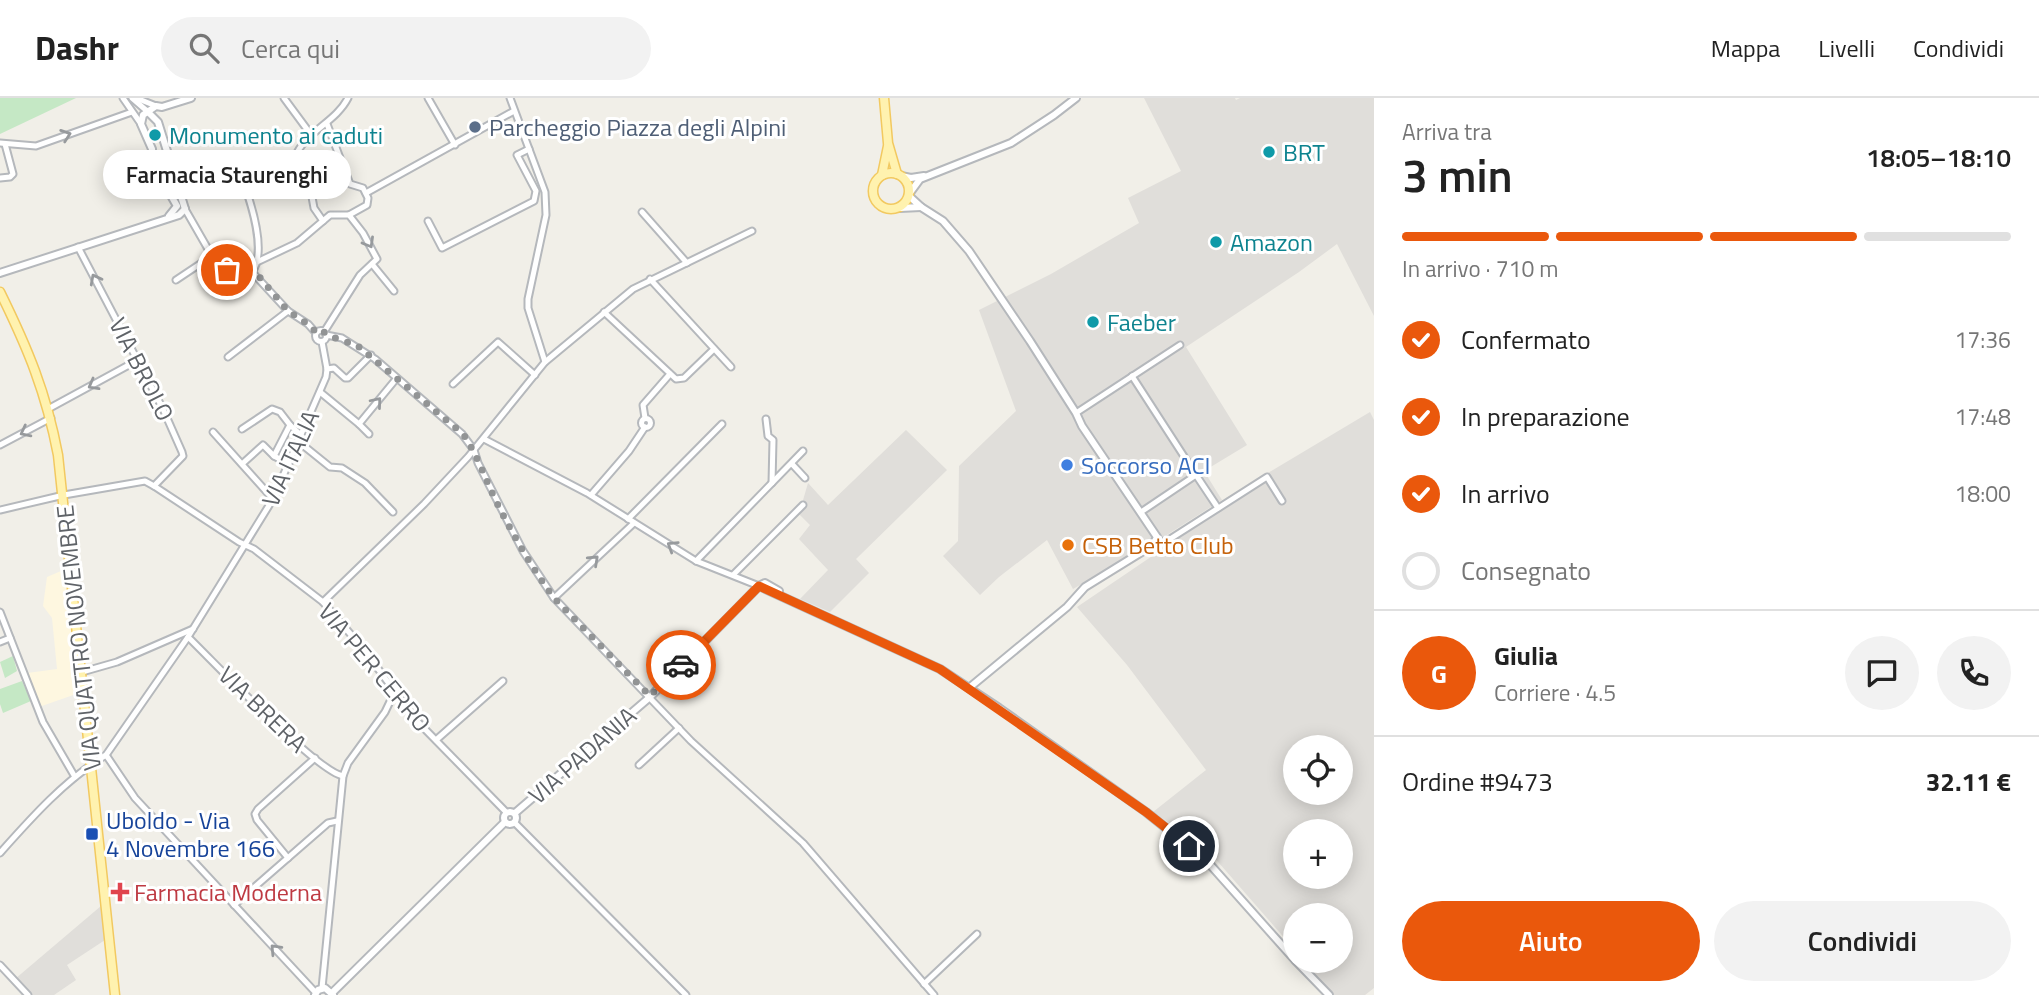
<!DOCTYPE html>
<html lang="it">
<head>
<meta charset="utf-8">
<style>
	body { margin:0; font-family:"Titillium Web",sans-serif; background:#f2f2f2; color:#222; height:100vh; display:flex; flex-direction:column; font-size:26px; white-space:nowrap }
	* { box-sizing:border-box; margin:0 }
	p { font-size:23px; color:#767676 }
	.icon { flex:none; width:38px; height:38px; fill:none; stroke:currentColor; stroke-width:2; stroke-linecap:round; stroke-linejoin:round }
	.map { position:relative; flex:1; overflow:hidden }
	.drawer { display:flex; flex-direction:column; background:#fff; width:665px }
	.drawer>* { flex:none }
	.tools { position:absolute; left:1283px; top:637px; display:grid; gap:14px }
	.tools a { display:grid; place-items:center; width:70px; height:70px; border-radius:50%; background:#fff; box-shadow:0 4px 18px #0003; font-size:35px }
	.pin { position:absolute; display:grid; place-items:center; width:60px; height:60px; color:#fff; margin:-30px; border:4px solid #fff; border-radius:50%; box-shadow:0 2px 7px #0007 }
	.courier { position:absolute; display:grid; place-items:center; width:70px; height:70px; margin:-35px; border:5px solid #ea580c; border-radius:50%; background:#fff; color:#222; box-shadow:0 2px 9px #0007 }
	.bubble { position:absolute; height:49px; border-radius:24px; background:#fff; box-shadow:0 4px 18px #0003; font-size:23px; font-weight:600; line-height:49px; text-align:center }
	.overview em { font-style:normal; font-weight:600 }
	.overview div { display:flex; flex-direction:column-reverse }
	.overview { display:flex; align-items:center; justify-content:space-between; height:119px; padding:0 28px }
	h1 { font-size:46px; font-weight:600; line-height:52px }
	.bar { display:grid; grid-template-columns:repeat(4,1fr); gap:10px 7px; align-content:center; height:84px; padding:0 28px }
	.bar i { height:9px; border-radius:5px; background:#e0e0e0 }
	.bar .on { background:#ea580c }
	.bar p { grid-column:span 4 }
	.line { display:flex; align-items:center; gap:18px; padding:0 28px; border-top:2px solid #e0e0e0 }
	.line div { flex:1 }
	.round { display:grid; place-items:center; flex:none; width:74px; height:74px; border-radius:37px; background:#f2f2f2 }
	ol { padding:0 28px; list-style:none }
	li { display:flex; align-items:center; gap:21px; height:77px }
	li p { margin-inline-start:auto }
	li .icon { padding:7px; border-radius:50%; background:#ea580c; color:#fff; stroke-width:4 }
	li:last-child { color:#767676 }
	li i { width:38px; height:38px; border:4px solid #e0e0e0; border-radius:50% }
	.action { display:flex; gap:14px; margin-top:auto; padding:14px 28px }
	.action a { flex:1; height:80px; border-radius:42px; background:#ea580c; color:#fff; font-size:28px; font-weight:600; line-height:80px; text-align:center }
	.action a+a { background:#f2f2f2; color:#222 }
	header { display:flex; align-items:center; gap:42px; box-sizing:border-box; height:98px; padding:0 35px; background:#fff; border-bottom:2px solid #e0e0e0 }
	header strong { font-size:33px }
	nav { display:flex; gap:38px; margin-inline-start:auto; font-size:24px }
	.search { width:490px; height:63px; background:#f2f2f2; display:flex; align-items:center; gap:18px; box-sizing:border-box; padding:0 24px; border-radius:38px; color:#767676; font-size:26px }
	main { display:flex; flex:1; min-height:0 }
	.map>svg:first-child { display:block }
	.commercial { fill:#fef7e0 }
	.industrial { fill:#e0deda; fill-rule:evenodd }
	.green { fill:#c5e8c5 }
	.lines { fill:none; stroke-linecap:round; stroke-linejoin:round }
	.minor-casing { stroke:#b5b8bc; stroke-width:9 }
	.tertiary-casing { stroke:#b5b8bc; stroke-width:10 }
	.primary-casing { stroke:#f2c960; stroke-width:11 }
	.minor { stroke:#fff; stroke-width:5 }
	.tertiary { stroke:#fff; stroke-width:6 }
	.primary { stroke:#fff2af; stroke-width:8 }
	.oneway { stroke:#979a9d }
	.done { stroke:#929495; stroke-width:7; stroke-dasharray:0 12.6 }
	.route { stroke:#ea580c; stroke-width:9 }
	.service-dot { fill:#5c6f8a; stroke:#fff; stroke-width:2.5 }
	.culture-dot { fill:#0f9aa8; stroke:#fff; stroke-width:2.5 }
	.shop-dot { fill:#3f7fe0; stroke:#fff; stroke-width:2.5 }
	.food-dot { fill:#e8710a; stroke:#fff; stroke-width:2.5 }
	.transit-dot { fill:#1a4fb4; stroke:#fff; stroke-width:2.5 }
	.health-dot { fill:#e0444e; stroke:#fff; stroke-width:2.5 }
	.labels { text-anchor:middle; dominant-baseline:central; stroke-width:6; stroke-linejoin:round; paint-order:stroke }
	.service-label { font-size:24px; fill:#4e5e75; stroke:#fff; text-anchor:start }
	.culture-label { font-size:24px; fill:#0d838f; stroke:#fff; text-anchor:start }
	.street-label { font-size:24px; fill:#5f6368; stroke:#fff }
	.shop-label { font-size:24px; fill:#366cbe; stroke:#fff; text-anchor:start }
	.food-label { font-size:24px; fill:#c56008; stroke:#fff; text-anchor:start }
	.transit-label { font-size:24px; fill:#164399; stroke:#fff; text-anchor:start }
	.health-label { font-size:24px; fill:#be3a42; stroke:#fff; text-anchor:start }
</style>
</head>
<body>
<header>
<strong>Dashr</strong>
<div class="search"><svg class="icon" aria-label="search" viewBox="0 0 24 24"><circle cx="10" cy="10" r="6"/><path d="M15 15l6 6"/></svg>Cerca qui</div>
<nav><a>Mappa</a><a>Livelli</a><a>Condividi</a></nav>
</header>
<main>
<div class="map">
<svg width="1374" height="897" viewBox="0 0 1374 897">
	<rect width="100%" height="100%" fill="#f1efe8"/>
	<polygon class="commercial" points="68,470 79,595 39,609 27,575 57,571 52,520 43,508 47,479"/>
	<g class="industrial">
		<polygon points="1144,0 1235,0 1236,2 1240,0 1374,0 1374,218 1337,146 1299,174 1186,249 1247,347 1204,373 1222,402 1162,440 1073,491 1047,442 999,479 980,497 943,458 958,443 959,368 1016,313 979,212 1051,176 1139,125 1128,100 1181,73"/>
		<path d="M 1370,314 L 1374,322 L 1374,890 L 1365,897 L 1334,897 L 1304,863 L 1340,863 L 1340,817 L 1295,817 L 1295,852 L 1205,749 L 1153,714 L 1206,672 L 1127,567 L 1077,509 L 1229,406 L 1226,400 ZM 1295,649 L 1340,649 L 1340,695 L 1295,695 ZM 1295,733 L 1340,733 L 1340,779 L 1295,779 Z"/>
		<polygon points="906,332 947,372 856,461 869,475 830,514 800,501 828,472 799,441 810,427 799,416 808,385 828,407"/>
		<polygon points="101,808 105,842 67,867 76,882 54,897 30,897 15,881"/>
	</g>
	<g class="green">
		<polygon points="0,0 76,0 0,36"/>
		<polygon points="13,558 17,573 5,580 0,564"/>
		<polygon points="22,583 31,603 3,615 0,606 0,591"/>
	</g>
	<g class="lines">
		<g class="minor-casing">
			<g id="minor">
				<polyline points="123,0 141,26"/>
				<polyline points="132,0 147,13"/>
				<polyline points="136,0 156,8"/>
				<polyline points="284,0 312,38"/>
				<polyline points="428,0 455,47"/>
				<polyline points="510,0 545,94 546,117 528,201 528,210 545,264"/>
				<polyline points="327,26 350,86 363,90 368,100 367,107 349,117"/>
				<polyline points="0,45 36,48 132,14"/>
				<polyline points="0,80 10,79 13,76 5,46"/>
				<polyline points="366,95 514,13"/>
				<path d="M 185,111 L 212,158 L 233,177 L 252,174 C 267,154 251,105 243,83"/>
				<polyline points="642,114 687,165"/>
				<path d="M 323,123 L 314,110 L 310,88 L 295,59 C 305,34 336,24 348,0"/>
				<polyline points="428,123 442,150 534,103 536,93 517,57 529,51"/>
				<polyline points="78,149 163,311 182,354 183,358 154,388"/>
				<polyline points="372,166 394,193"/>
				<polyline points="227,172 257,164 297,145 330,117 349,117 363,135 377,161 360,177 324,234"/>
				<polyline points="252,174 288,213 308,226 316,235"/>
				<polyline points="650,181 731,269"/>
				<polyline points="176,182 212,158"/>
				<polyline points="604,214 676,281 684,280 714,251"/>
				<circle cx="321" cy="238" r="5.5"/>
				<polyline points="326,237 342,240 375,261 462,336 474,352 478,365 523,453 554,500 691,643 803,745 934,897"/>
				<polyline points="228,259 288,213"/>
				<polyline points="327,271 334,270 345,280 348,280 371,257"/>
				<polyline points="1132,278 1196,377 1141,414"/>
				<polyline points="453,286 498,244 535,277"/>
				<polyline points="320,294 359,326 396,281"/>
				<polyline points="48,311 138,262"/>
				<polyline points="1076,315 1180,247"/>
				<polyline points="645,320 643,307 670,276"/>
				<circle cx="646" cy="325" r="4.5"/>
				<polyline points="766,321 768,338 773,342 772,385"/>
				<polyline points="359,326 369,336"/>
				<polyline points="242,331 272,311 280,314 290,327"/>
				<polyline points="213,334 273,401"/>
				<polyline points="484,341 587,395 696,463 759,488"/>
				<polyline points="299,344 330,369 342,370 365,385 393,414"/>
				<polyline points="0,347 51,320"/>
				<polyline points="274,358 290,327 301,337"/>
				<polyline points="242,366 263,347 274,358 289,366"/>
				<polyline points="792,366 805,380"/>
				<polyline points="1196,377 1218,410"/>
				<polyline points="591,397 629,353 645,329"/>
				<polyline points="0,412 64,397 145,383 154,388 239,444 254,451 323,504 365,553 415,621 506,714"/>
				<polyline points="628,421 722,326"/>
				<polyline points="1156,445 1170,441 1267,379 1282,403"/>
				<polyline points="696,463 803,353"/>
				<polyline points="734,476 803,407"/>
				<polyline points="554,500 634,425"/>
				<polyline points="323,504 424,406 468,359 545,264 633,191 752,133"/>
				<polyline points="0,514 43,624 75,679"/>
				<path d="M 188,539 C 214,564 316,673 343,678"/>
				<polyline points="0,544 10,540"/>
				<polyline points="82,574 117,564 193,531"/>
				<polyline points="436,642 503,583"/>
				<polyline points="106,657 135,700 316,895"/>
				<polyline points="639,667 679,630"/>
				<polyline points="514,724 686,897"/>
				<path d="M 0,755 C 32,719 65,682 106,657 L 188,539 L 273,401 L 326,279 L 327,271 L 322,244"/>
				<polyline points="288,760 257,722 255,716 258,711 315,660"/>
				<polyline points="234,807 328,725 337,723"/>
				<polyline points="0,867 28,897"/>
				<polyline points="924,886 977,836"/>
				<polyline points="322,890 343,678 348,665 385,614 395,593"/>
			</g>
		</g>
		<g class="tertiary-casing">
			<g id="tertiary">
				<polyline points="147,13 158,24 185,111"/>
				<polyline points="901,78 911,80 924,78"/>
				<polyline points="909,96 920,81 1011,45 1054,17 1076,0"/>
				<polyline points="921,109 943,123 969,153 1030,243 1076,315 1082,328 1157,439 1153,447 1085,489 1067,509 969,590"/>
				<polyline points="900,110 921,109 909,98"/>
				<polyline points="169,118 177,108 153,66 152,51 141,26 143,17 156,8 162,9 191,0"/>
				<polyline points="0,175 179,117 185,111"/>
				<polyline points="759,488 940,571 999,610 1146,714 1206,762 1295,862"/>
				<polyline points="759,488 765,485 779,493"/>
				<circle cx="510" cy="720" r="6"/>
				<polyline points="515,715 650,599 759,488"/>
				<polyline points="1296,863 1329,897"/>
				<polyline points="332,895 505,724"/>
				<polyline points="315,897 318,892 325,890 333,897"/>
			</g>
		</g>
		<g class="primary-casing">
			<g id="primary">
				<polyline points="884,0 888,45 897,76"/>
				<circle cx="891" cy="93" r="18"/>
				<polyline points="882,77 888,48"/>
				<path d="M 0,194 C 28,251 46,294 58,357 L 115,897"/>
			</g>
		</g>
		<use href="#minor" class="minor"/>
		<use href="#tertiary" class="tertiary"/>
		<use href="#primary" class="primary"/>
	</g>
	<defs><path id="oneway-chevron" d="M-2-3.5L2.5 0L-2 3.5" fill="none" stroke-width="1.6" stroke-linecap="round" stroke-linejoin="round" transform="scale(1.75)"/></defs>
	<g class="oneway">
		<use href="#oneway-chevron" transform="translate(66 37) rotate(-19)"/>
		<use href="#oneway-chevron" transform="translate(369 145) rotate(60)"/>
		<use href="#oneway-chevron" transform="translate(95 181) rotate(-118)"/>
		<use href="#oneway-chevron" transform="translate(93 287) rotate(151)"/>
		<use href="#oneway-chevron" transform="translate(377 304) rotate(-50)"/>
		<use href="#oneway-chevron" transform="translate(25 334) rotate(153)"/>
		<use href="#oneway-chevron" transform="translate(672 448) rotate(-148)"/>
		<use href="#oneway-chevron" transform="translate(594 462) rotate(-43)"/>
		<use href="#oneway-chevron" transform="translate(275 851) rotate(-133)"/>
	</g>
	<g class="lines">
		<path class="done" d="M 227,172 L 235,178 L 253,174 L 257,176 L 288,213 L 308,226 L 317,235 L 323,233 C 328,239 349,244 358,248 L 463,336 C 477,356 485,380 496,403 C 513,437 532,470 554,500 L 650,598 L 681,567"/>
		<polyline class="route" points="681,567 759,488 940,571 1146,714 1189,748"/>
	</g>
	<circle class="service-dot" cx="475" cy="29" r="7"/>
	<g class="culture-dot">
		<circle cx="155" cy="37" r="7"/>
		<circle cx="1269" cy="54" r="7"/>
		<circle cx="1216" cy="144" r="7"/>
		<circle cx="1093" cy="224" r="7"/>
	</g>
	<circle class="shop-dot" cx="1067" cy="367" r="7"/>
	<circle class="food-dot" cx="1068" cy="447" r="7"/>
	<rect class="transit-dot" x="85" y="729" width="14" height="14" rx="3.5"/>
	<path class="health-dot" d="M116.5 783.5h7v7h7v7h-7v7h-7v-7h-7v-7h7z"/>
	<g class="labels">
		<g class="service-label">
			<text x="489" y="29">Parcheggio Piazza degli Alpini</text>
		</g>
		<g class="culture-label">
			<text x="169" y="37">Monumento ai caduti</text>
			<text x="1283" y="54">BRT</text>
			<text x="1230" y="144">Amazon</text>
			<text x="1107" y="224">Faeber</text>
		</g>
		<g class="street-label">
			<text transform="translate(142 271) rotate(63)">VIA BROLO</text>
			<text transform="translate(290 360) rotate(-65)">VIA ITALIA</text>
			<text transform="translate(78 540) rotate(-96)">VIA QUATTRO NOVEMBRE</text>
			<text transform="translate(375 569) rotate(50)">VIA PER CERRO</text>
			<text transform="translate(263 611) rotate(44)">VIA BRERA</text>
			<text transform="translate(582 657) rotate(-41)">VIA PADANIA</text>
		</g>
		<g class="shop-label">
			<text x="1081" y="367">Soccorso ACI</text>
		</g>
		<g class="food-label">
			<text x="1082" y="447">CSB Betto Club</text>
		</g>
		<g class="transit-label">
			<text x="106" y="722">Uboldo - Via<tspan x="106" dy="28">4 Novembre 166</tspan></text>
		</g>
		<g class="health-label">
			<text x="134" y="794">Farmacia Moderna</text>
		</g>
	</g>
</svg>
<div class="tools">
<a><svg class="icon" aria-label="locate" viewBox="0 0 24 24"><circle cx="12" cy="12" r="6"/><path d="M12 2v4M12 18v4M2 12h4M18 12h4"/></svg></a>
<a>+</a>
<a>−</a>
</div>
<div class="pin" style="left:227px;top:172px;background:#ea580c"><svg class="icon" aria-label="bag" viewBox="0 0 24 24"><path d="M5 8h14l-1 12H6zM9 8a3 3 0 0 1 6 0"/></svg></div>
<div class="pin" style="left:1189px;top:748px;background:#1f2937"><svg class="icon" aria-label="home" viewBox="0 0 24 24"><path d="M3 11l9-7 9 7M6 9v11h12V9"/></svg></div>
<div class="courier" style="left:681px;top:567px"><svg class="icon" aria-label="car" viewBox="0 0 24 24"><path d="M5 17H2v-5l4-1 3-4h7l3 4 3 1v5h-3M9 17h6M6 11h13"/><circle cx="7" cy="17" r="2"/><circle cx="17" cy="17" r="2"/></svg></div>
<div class="bubble" style="left:103px;top:52px;width:248px">Farmacia Staurenghi</div>
</div>
<section class="drawer">
<div class="overview"><div><h1>3 min</h1><p>Arriva tra</p></div><em>18:05–18:10</em></div>
<div class="bar"><i class="on"></i><i class="on"></i><i class="on"></i><i></i><p>In arrivo · 710 m</p></div>
<ol>
<li><svg class="icon" aria-label="check" viewBox="0 0 24 24"><path d="M5 12l5 5 9-10"/></svg>Confermato<p>17:36</p></li>
<li><svg class="icon" aria-label="check" viewBox="0 0 24 24"><path d="M5 12l5 5 9-10"/></svg>In preparazione<p>17:48</p></li>
<li><svg class="icon" aria-label="check" viewBox="0 0 24 24"><path d="M5 12l5 5 9-10"/></svg>In arrivo<p>18:00</p></li>
<li><i></i>Consegnato</li>
</ol>
<div class="line" style="height:126px"><b class="round" style="background:#ea580c;color:#fff">G</b><div><b>Giulia</b><p>Corriere · 4.5</p></div><a class="round"><svg class="icon" aria-label="chat" viewBox="0 0 24 24"><path d="M4 5h16v11H9l-5 4z"/></svg></a><a class="round"><svg class="icon" aria-label="phone" viewBox="0 0 24 24"><path d="M5 4h4l2 5-3 2q2 4 5 5l2-3 5 2v4C11 20 4 13 5 4z"/></svg></a></div>
<div class="line" style="height:91px"><div>Ordine #9473</div><b>32.11 €</b></div>
<div class="action"><a>Aiuto</a><a>Condividi</a></div>
</section>
</main>
</body>
</html>
